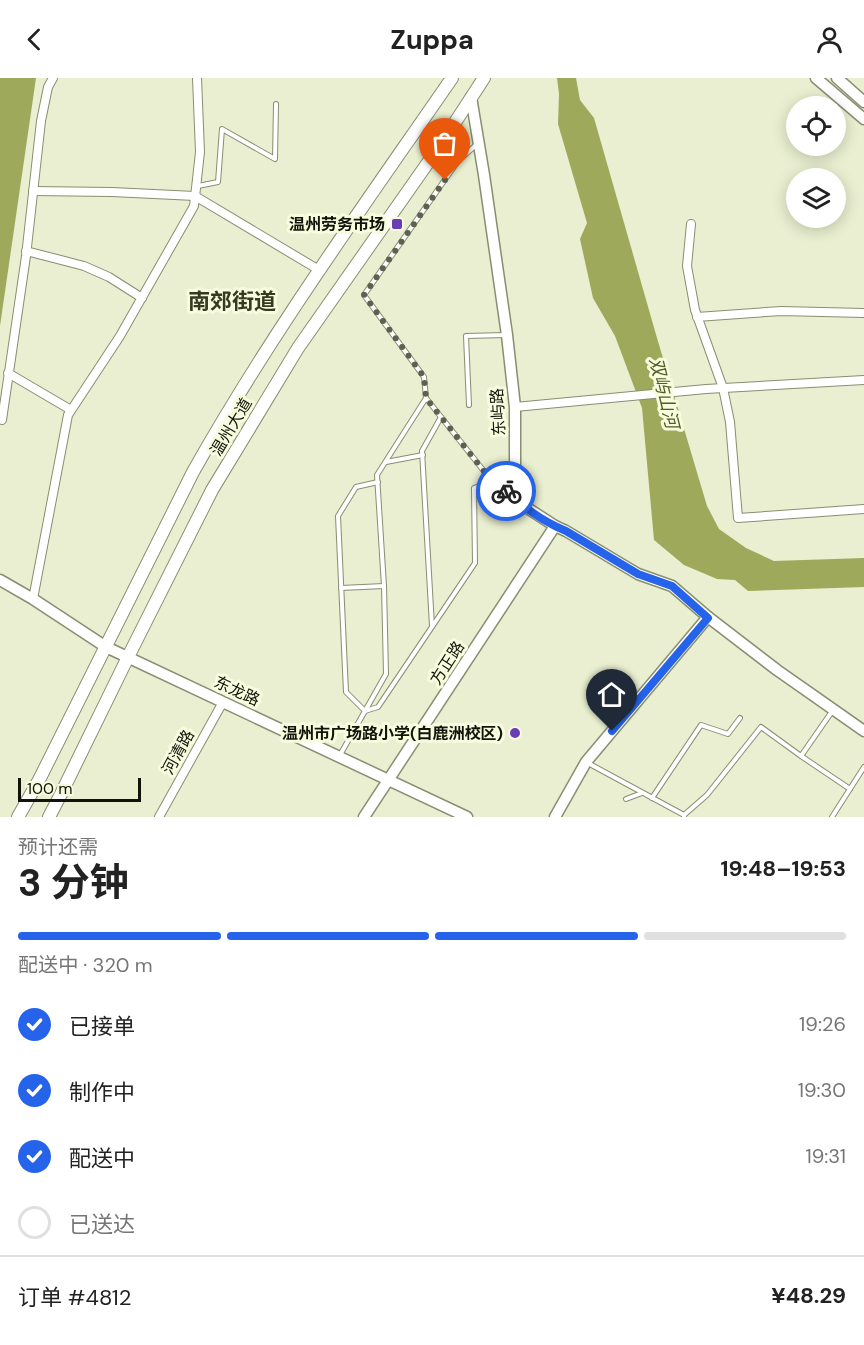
<!DOCTYPE html>
<html lang="zh">
<head>
<meta charset="utf-8">
<style>
	body { margin:0; font-family:"DM Sans","Noto Sans SC",sans-serif; background:#f2f2f2; color:#222; height:100vh; display:flex; flex-direction:column; font-size:22px; white-space:nowrap }
	* { box-sizing:border-box; margin:0 }
	p { font-size:20px; color:#767676 }
	.icon { flex:none; width:33px; height:33px; fill:none; stroke:currentColor; stroke-width:2; stroke-linecap:round; stroke-linejoin:round }
	.map { position:relative; height:739px; overflow:hidden }
	.side { display:flex; flex-direction:column; background:#fff; flex:1 }
	.side>* { flex:none }
	.fabs { position:absolute; left:786px; top:18px; display:grid; gap:12px }
	.fabs a { display:grid; place-items:center; width:60px; height:60px; border-radius:50%; background:#fff; box-shadow:0 3px 15px #0003; font-size:30px }
	.scale { position:absolute; left:18px; bottom:15px; width:123px; box-sizing:border-box; padding-left:6px; border:3px solid #121409; border-top:0; font-size:16px; line-height:21px; white-space:nowrap; color:#121409; -webkit-text-stroke:4px #f6fcdd; paint-order:stroke }
	.pin { position:absolute; display:grid; place-items:center; width:51px; height:51px; color:#fff; margin:-62px -26px; border-radius:50% 50% 50% 0; rotate:-45deg; box-shadow:0 0 6px #0007 }
	.pin .icon { rotate:45deg }
	.courier { position:absolute; display:grid; place-items:center; width:60px; height:60px; margin:-30px; border:4px solid #2563eb; border-radius:50%; background:#fff; color:#222; box-shadow:0 2px 8px #0007 }
	.summary em { font-style:normal; font-weight:700 }
	.summary div { display:flex; flex-direction:column-reverse }
	.summary { display:flex; align-items:center; justify-content:space-between; height:102px; padding:0 18px }
	h1 { font-size:39px; font-weight:700; line-height:45px }
	.bar { display:grid; grid-template-columns:repeat(4,1fr); gap:9px 6px; align-content:center; height:72px; padding:0 18px }
	.bar i { height:8px; border-radius:4px; background:#e0e0e0 }
	.bar .active { background:#2563eb }
	.bar p { grid-column:span 4 }
	.line { display:flex; align-items:center; gap:15px; padding:0 18px; border-top:2px solid #e0e0e0 }
	.line div { flex:1 }
	ol { padding:0 18px; list-style:none }
	li { display:flex; align-items:center; gap:18px; height:66px }
	li p { margin-inline-start:auto }
	li .icon { padding:6px; border-radius:50%; background:#2563eb; color:#fff; stroke-width:4 }
	li:last-child { color:#767676 }
	li i { width:33px; height:33px; border:3px solid #e0e0e0; border-radius:50% }
	header { display:flex; justify-content:space-between; align-items:center; height:78px; padding:0 18px; background:#fff; font-size:27px; font-weight:700 }
	.map>svg:first-child { display:block }
	.water { fill:#9ea95c }
	.lines { fill:none; stroke-linecap:round; stroke-linejoin:round }
	.lane-casing { stroke:#898e72; stroke-width:6 }
	.street-casing { stroke:#898e72; stroke-width:10 }
	.secondary-casing { stroke:#898e72; stroke-width:13 }
	.primary-casing { stroke:#898e72; stroke-width:14 }
	.lane { stroke:#fff; stroke-width:4 }
	.street { stroke:#fff; stroke-width:8 }
	.secondary { stroke:#fff; stroke-width:10 }
	.primary { stroke:#fff; stroke-width:12 }
	.done { stroke:#5d614f; stroke-width:6; stroke-dasharray:0 10.8 }
	.route { stroke:#2563eb; stroke-width:8 }
	.poi-dot { fill:#693db5; stroke:#f6fcdd; stroke-width:2 }
	.labels { text-anchor:middle; dominant-baseline:central; stroke-width:6; stroke-linejoin:round; paint-order:stroke }
	.poi-label { font-size:16px; font-weight:bold; fill:#121409; stroke:#f6fcdd; text-anchor:end }
	.street-label { font-size:16px; fill:#121409; stroke:#f6fcdd }
	.water-label { font-size:18px; font-style:italic; fill:#545b23; stroke:#f6fcdd }
	.district-label { font-size:22px; font-weight:bold; fill:#363a21; stroke:#f6fcdd }
</style>
</head>
<body>
<header><svg class="icon" aria-label="back" viewBox="0 0 24 24"><path d="M15 5l-7 7 7 7"/></svg>Zuppa<svg class="icon" aria-label="person" viewBox="0 0 24 24"><circle cx="12" cy="8" r="4"/><path d="M4 21q1-7 8-7t8 7"/></svg></header>
<div class="map">
<svg width="864" height="739" viewBox="0 0 864 739">
	<rect width="100%" height="100%" fill="#e9efd0"/>
	<g class="water">
		<polygon points="0,0 36,0 0,248"/>
		<polygon points="557,0 576,0 580,22 594,40 657,260 707,428 719,451 746,470 774,483 864,480 864,509 748,513 735,502 717,501 684,487 654,462 642,330 615,258 593,220 580,161 587,145 558,46 559,16"/>
	</g>
	<g class="lines">
		<g class="lane-casing">
			<g id="lane">
				<polyline points="476,67 458,83 364,217 424,299 426,320 487,397 512,419"/>
				<polyline points="198,108 218,104 222,51 275,81 276,26"/>
				<polyline points="469,327 466,258 506,257"/>
				<polyline points="386,384 423,377"/>
				<polyline points="378,404 356,409 338,438 346,614 365,633 378,629 475,485 474,410 484,406 487,397"/>
				<polyline points="341,510 384,508"/>
				<polyline points="432,548 422,373 441,339"/>
				<polyline points="833,632 801,678 850,711"/>
				<polyline points="340,677 386,596 384,508 377,397 426,320"/>
				<polyline points="586,684 684,737 684,739"/>
				<polyline points="652,720 701,647 728,656 740,640"/>
				<polyline points="626,721 642,715"/>
				<polyline points="684,737 707,717 761,649 801,678"/>
				<polyline points="832,739 864,689"/>
			</g>
		</g>
		<g class="street-casing">
			<g id="street">
				<polyline points="33,113 112,114 195,118 319,192"/>
				<polyline points="691,146 687,188 695,232 723,310 730,344 738,440 864,431"/>
				<polyline points="26,173 84,188 109,199 142,220"/>
				<polyline points="697,239 781,233 864,235"/>
				<polyline points="8,295 71,332"/>
				<polyline points="515,329 706,311 864,302"/>
				<polyline points="2,342 26,178 41,43 48,9 53,0"/>
				<polyline points="33,521 68,337 120,258 194,128 200,74 197,0"/>
				<polyline points="159,739 223,624"/>
			</g>
		</g>
		<g class="secondary-casing">
			<g id="secondary">
				<polyline points="816,0 864,41"/>
				<polyline points="837,0 864,24"/>
				<polyline points="471,19 484,97 507,257 515,329 515,422 555,448 566,453 638,496 672,508 708,539 777,592 864,653"/>
				<polyline points="0,502 33,521 106,569 467,739"/>
				<polyline points="364,739 555,448"/>
				<polyline points="555,739 586,684 708,539"/>
			</g>
		</g>
		<g class="primary-casing">
			<g id="primary">
				<path d="M 18,739 L 39,702 L 193,394 C 270,257 363,129 452,0"/>
				<polyline points="49,739 61,716 128,579 212,412 252,346 298,270 441,66 484,0"/>
			</g>
		</g>
		<use href="#lane" class="lane"/>
		<use href="#street" class="street"/>
		<use href="#secondary" class="secondary"/>
		<use href="#primary" class="primary"/>
	</g>
	<g class="lines">
		<polyline class="done" points="445,102 364,217 424,299 426,320 487,397 506,413"/>
		<path class="route" d="M 506,413 C 523,429 544,444 566,453 L 638,496 L 672,508 L 708,540 L 612,653"/>
	</g>
	<g class="poi-dot">
		<rect x="391" y="140" width="12" height="12" rx="3"/>
		<circle cx="515" cy="655" r="6"/>
	</g>
	<g class="labels">
		<g class="poi-label">
			<text x="385" y="146">温州劳务市场</text>
			<text x="503" y="655">温州市广场路小学(白鹿洲校区)</text>
		</g>
		<g class="street-label">
			<text transform="translate(498 334) rotate(-93)">东屿路</text>
			<text transform="translate(231 349) rotate(-59)">温州大道</text>
			<text transform="translate(447 585) rotate(-57)">方正路</text>
			<text transform="translate(237 613) rotate(25)">东龙路</text>
			<text transform="translate(178 674) rotate(-61)">河清路</text>
		</g>
		<g class="water-label">
			<text transform="translate(664 315) rotate(76)">双屿山河</text>
		</g>
		<g class="district-label">
			<text x="232" y="223">南郊街道</text>
		</g>
	</g>
</svg>
<div class="fabs">
<a><svg class="icon" aria-label="locate" viewBox="0 0 24 24"><circle cx="12" cy="12" r="6"/><path d="M12 2v4M12 18v4M2 12h4M18 12h4"/></svg></a>
<a><svg class="icon" aria-label="layers" viewBox="0 0 24 24"><path d="M12 4l9 5-9 5-9-5zM3 14l9 5 9-5"/></svg></a>
</div>
<div class="scale">100 m</div>
<div class="pin" style="left:445px;top:102px;background:#ea580c"><svg class="icon" aria-label="bag" viewBox="0 0 24 24"><path d="M5 8h14l-1 12H6zM9 8a3 3 0 0 1 6 0"/></svg></div>
<div class="pin" style="left:612px;top:653px;background:#1f2937"><svg class="icon" aria-label="home" viewBox="0 0 24 24"><path d="M3 11l9-7 9 7M6 9v11h12V9"/></svg></div>
<div class="courier" style="left:506px;top:413px"><svg class="icon" aria-label="bike" viewBox="0 0 24 24"><circle cx="6" cy="16" r="4"/><circle cx="18" cy="16" r="4"/><path d="M6 16l4-8h5l3 8M10 8l3 8H6M13 5h3"/></svg></div>
</div>
<section class="side">
<div class="summary"><div><h1>3 分钟</h1><p>预计还需</p></div><em>19:48–19:53</em></div>
<div class="bar"><i class="active"></i><i class="active"></i><i class="active"></i><i></i><p>配送中 · 320 m</p></div>
<ol>
<li><svg class="icon" aria-label="check" viewBox="0 0 24 24"><path d="M5 12l5 5 9-10"/></svg>已接单<p>19:26</p></li>
<li><svg class="icon" aria-label="check" viewBox="0 0 24 24"><path d="M5 12l5 5 9-10"/></svg>制作中<p>19:30</p></li>
<li><svg class="icon" aria-label="check" viewBox="0 0 24 24"><path d="M5 12l5 5 9-10"/></svg>配送中<p>19:31</p></li>
<li><i></i>已送达</li>
</ol>
<div class="line" style="height:78px"><div>订单 #4812</div><b>¥48.29</b></div>
</section>
</body>
</html>
